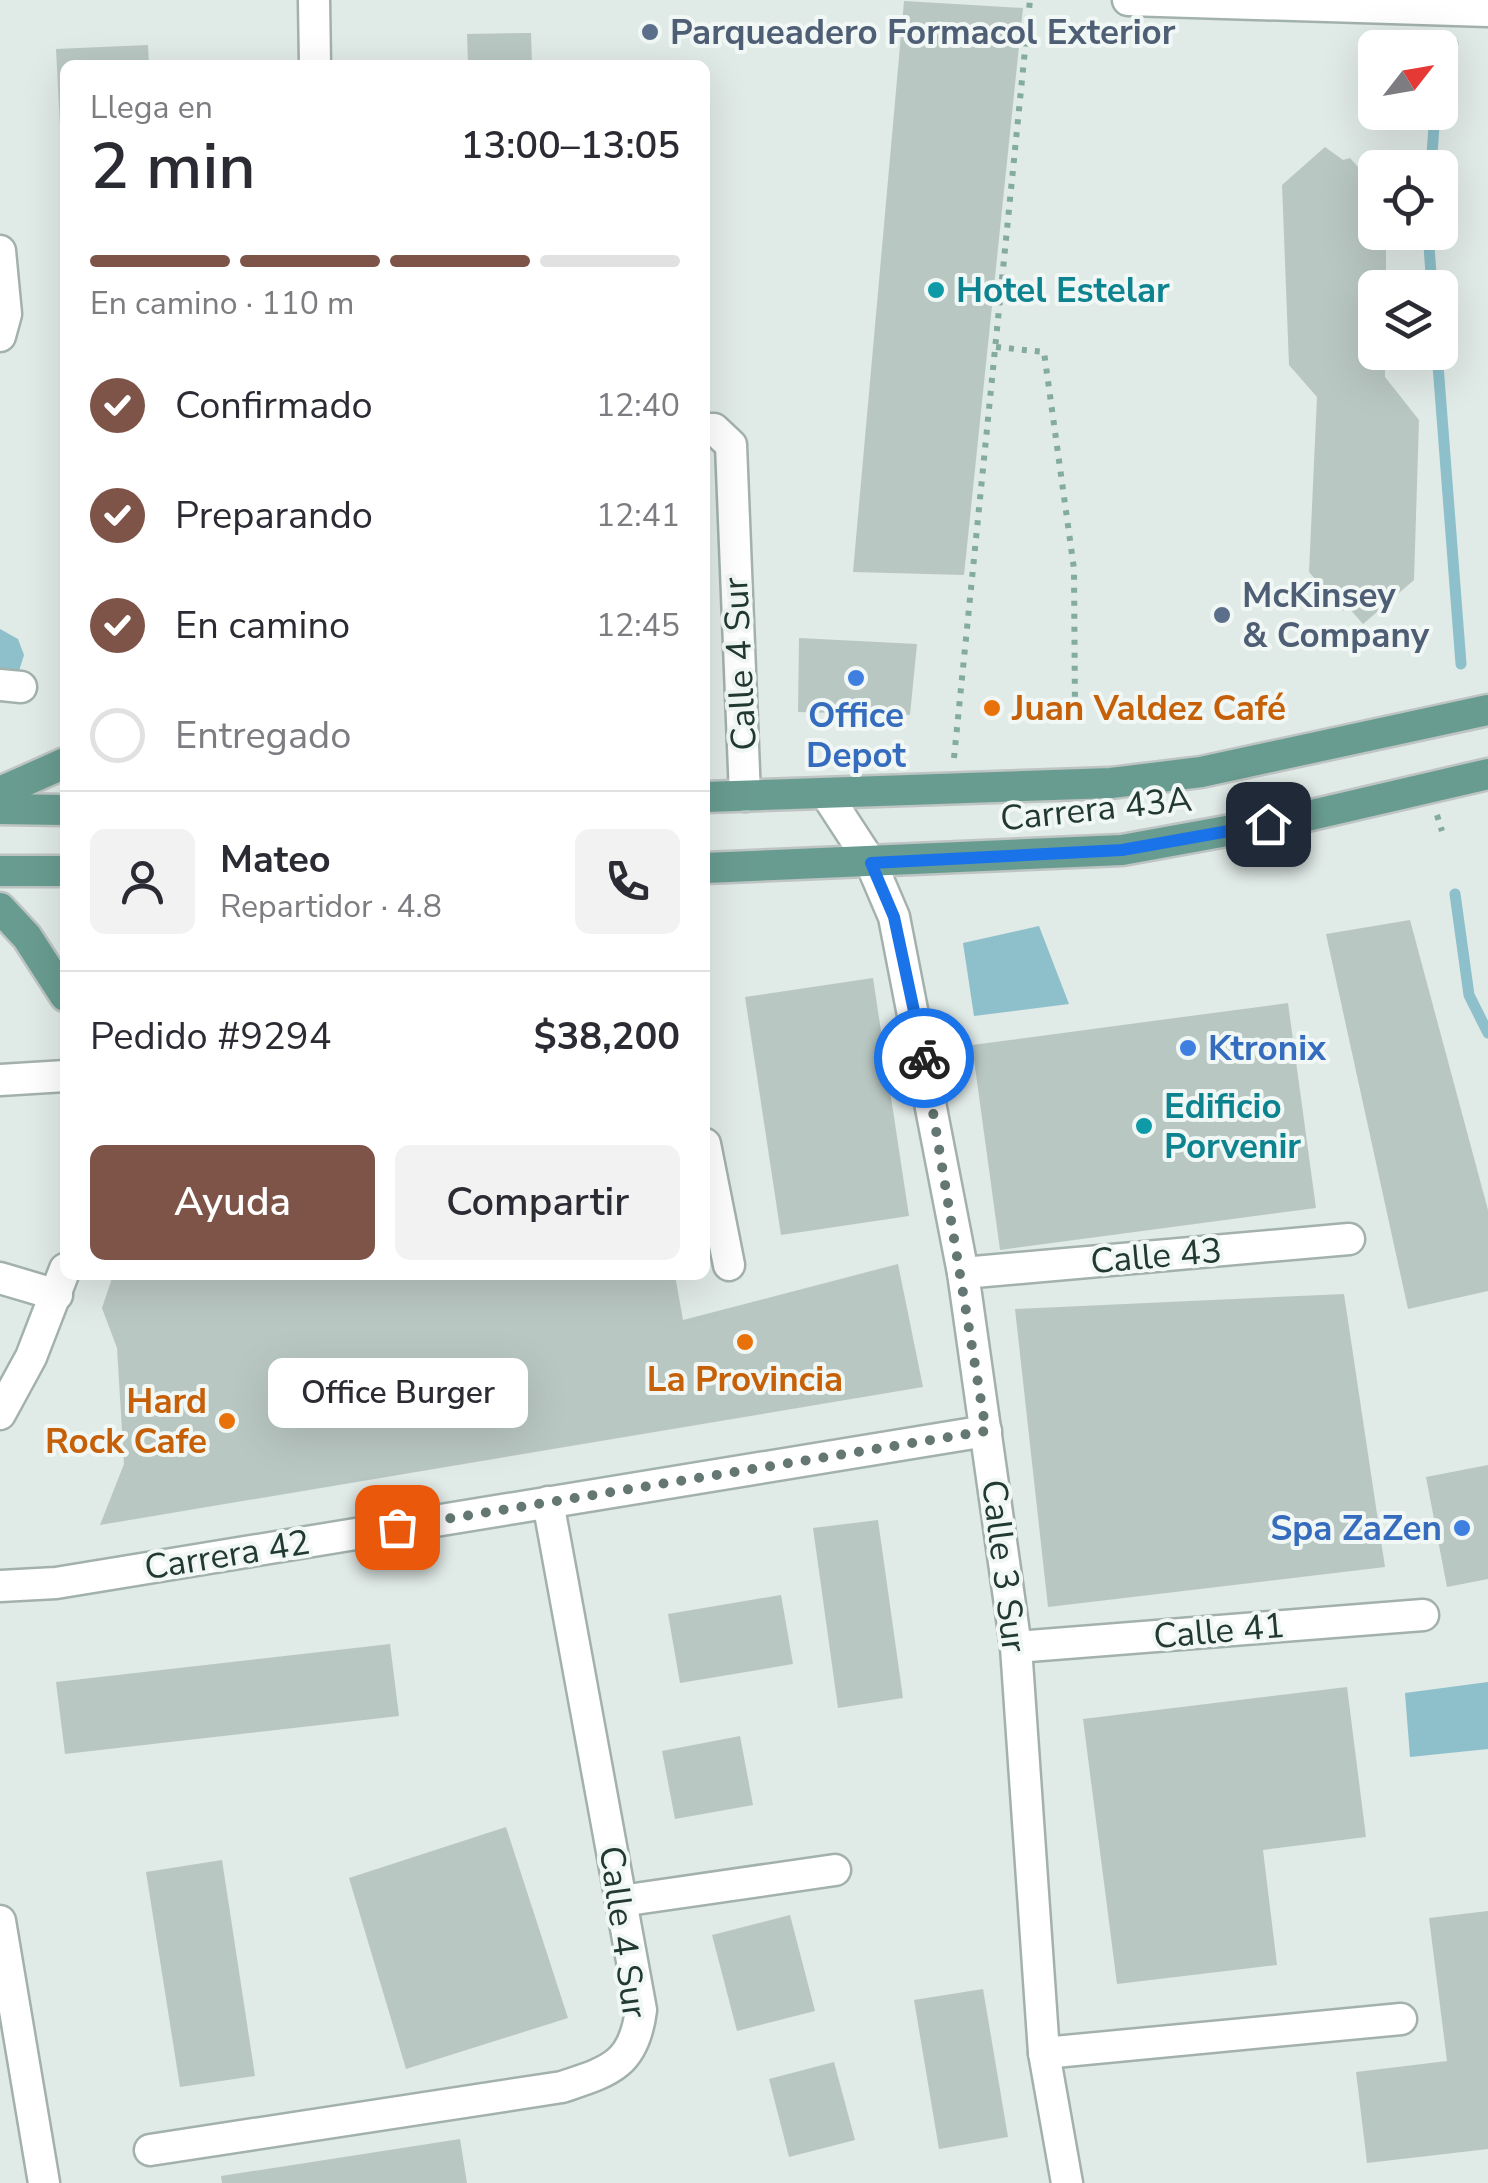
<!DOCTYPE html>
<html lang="es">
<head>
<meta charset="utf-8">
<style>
	body { margin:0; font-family:"Nunito Sans",sans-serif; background:#f2f2f3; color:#2b2b33; height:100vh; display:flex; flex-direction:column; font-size:38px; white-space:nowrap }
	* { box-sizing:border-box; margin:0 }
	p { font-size:32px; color:#7c7c81 }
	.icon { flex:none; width:55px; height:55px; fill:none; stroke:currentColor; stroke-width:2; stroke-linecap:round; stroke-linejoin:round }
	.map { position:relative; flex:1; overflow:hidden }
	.panel { position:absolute; left:60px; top:60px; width:650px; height:1220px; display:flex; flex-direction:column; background:#fff; border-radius:15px; box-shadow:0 10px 40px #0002 }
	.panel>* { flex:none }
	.needle { width:65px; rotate:59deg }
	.buttons { position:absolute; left:1358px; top:30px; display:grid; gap:20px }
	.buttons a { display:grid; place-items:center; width:100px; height:100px; border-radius:15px; background:#fff; box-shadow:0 10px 40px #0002; font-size:50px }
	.pin { position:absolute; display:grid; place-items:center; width:85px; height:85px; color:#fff; margin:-42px; border-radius:20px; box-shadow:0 5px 15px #0006 }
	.courier { position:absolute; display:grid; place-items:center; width:100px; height:100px; margin:-50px; border:8px solid #1a73e8; border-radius:50%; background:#fff; color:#222; box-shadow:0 2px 12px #0007 }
	.bubble { position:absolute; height:70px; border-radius:15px; background:#fff; box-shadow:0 10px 40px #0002; font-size:32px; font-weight:600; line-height:70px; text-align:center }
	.head em { font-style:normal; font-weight:600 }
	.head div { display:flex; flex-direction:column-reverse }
	.head { display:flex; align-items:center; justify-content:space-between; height:170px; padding:0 30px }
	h1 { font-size:65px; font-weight:600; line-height:75px }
	.bar { display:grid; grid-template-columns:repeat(4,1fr); gap:15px 10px; align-content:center; height:120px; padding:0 30px }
	.bar i { height:12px; border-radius:8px; background:#e1e1e2 }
	.bar .selected { background:#7f5448 }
	.bar p { grid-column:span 4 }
	.line { display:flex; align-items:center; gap:25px; padding:0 30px; border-top:2px solid #e1e1e2 }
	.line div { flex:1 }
	.round { display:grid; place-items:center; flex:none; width:105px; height:105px; border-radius:15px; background:#f2f2f3 }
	ol { padding:0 30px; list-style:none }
	li { display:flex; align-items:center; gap:30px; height:110px }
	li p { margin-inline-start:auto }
	li .icon { padding:10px; border-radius:50%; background:#7f5448; color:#fff; stroke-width:4 }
	li:last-child { color:#7c7c81 }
	li i { width:55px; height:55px; border:5px solid #e1e1e2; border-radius:50% }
	.cta { display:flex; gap:20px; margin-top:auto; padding:20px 30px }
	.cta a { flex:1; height:115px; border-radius:15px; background:#7f5448; color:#fff; font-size:40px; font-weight:600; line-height:115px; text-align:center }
	.cta a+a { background:#f2f2f3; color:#2b2b33 }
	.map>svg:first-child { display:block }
	.water { fill:#8dc0cb }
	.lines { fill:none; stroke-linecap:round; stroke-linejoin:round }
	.stream { stroke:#8dc0cb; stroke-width:11 }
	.building { fill:#b9c7c2 }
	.minor-casing { stroke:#a3b1ad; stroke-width:35 }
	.major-casing { stroke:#bdc4c2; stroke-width:35 }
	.path { stroke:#83ab9f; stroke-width:6; stroke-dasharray:5 8; stroke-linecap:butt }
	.minor { stroke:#fff; stroke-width:30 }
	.major { stroke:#699c90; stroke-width:30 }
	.done { stroke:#647772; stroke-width:10; stroke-dasharray:0 18 }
	.route { stroke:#1a73e8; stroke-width:12 }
	.service-dot { fill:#5c6f8a; stroke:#f0f7f4; stroke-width:4 }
	.culture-dot { fill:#0f9aa8; stroke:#f0f7f4; stroke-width:4 }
	.shop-dot { fill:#3f7fe0; stroke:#f0f7f4; stroke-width:4 }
	.food-dot { fill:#e8710a; stroke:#f0f7f4; stroke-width:4 }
	.labels { text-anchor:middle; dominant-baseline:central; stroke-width:8; stroke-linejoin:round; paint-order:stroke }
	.service-label { font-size:35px; font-weight:bold; fill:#4e5e75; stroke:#f0f7f4; text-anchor:start }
	.culture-label { font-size:35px; font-weight:bold; fill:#0d838f; stroke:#f0f7f4; text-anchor:start }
	.street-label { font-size:35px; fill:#223933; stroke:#f0f7f4 }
	.food-label { font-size:35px; font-weight:bold; fill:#c56008; stroke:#f0f7f4; text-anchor:start }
	.shop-label { font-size:35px; font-weight:bold; fill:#366cbe; stroke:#f0f7f4 }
</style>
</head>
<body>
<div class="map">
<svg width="1488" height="2183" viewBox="0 0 1488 2183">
	<rect width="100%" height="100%" fill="#e0eae6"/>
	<g class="water">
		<polygon points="0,629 18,639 24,655 19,671 0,681"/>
		<polygon points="1039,926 1069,1004 974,1016 963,943"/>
		<polygon points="1488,1682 1488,1749 1410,1757 1405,1693"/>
	</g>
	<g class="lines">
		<g class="stream">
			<polyline points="1440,73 1453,43"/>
			<polyline points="1431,168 1435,112"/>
			<polyline points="1428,232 1432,288"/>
			<polyline points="1437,352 1461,664"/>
			<polyline points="1455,894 1469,995 1488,1033"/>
		</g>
	</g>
	<g class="building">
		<polygon points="904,1 1023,8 964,575 853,572"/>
		<polygon points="531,33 532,65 468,65 467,34"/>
		<polygon points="148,45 149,65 65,65 62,166 56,49"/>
		<polygon points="1325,147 1343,160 1350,158 1375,186 1375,232 1386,232 1386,288 1375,288 1375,352 1385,352 1385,377 1419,420 1414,580 1363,624 1348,607 1343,611 1309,572 1317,397 1289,365 1282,185"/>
		<polygon points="799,638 917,644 910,715 798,712"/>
		<polygon points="1410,920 1488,1210 1488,1291 1408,1309 1326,934"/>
		<polygon points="873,978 909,1216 781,1235 745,997"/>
		<polygon points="1288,1003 1316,1208 1000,1250 972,1045"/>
		<polygon points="898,1264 923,1387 100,1525 124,1464 117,1348 102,1308 113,1275 675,1275 683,1320"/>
		<polygon points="1344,1294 1385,1567 1048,1607 1015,1309"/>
		<polygon points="1488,1465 1488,1579 1447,1587 1426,1477"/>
		<polygon points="878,1520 903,1698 838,1708 813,1528"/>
		<polygon points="781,1595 793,1664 680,1683 668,1614"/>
		<polygon points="390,1644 399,1716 65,1754 56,1682"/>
		<polygon points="1347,1687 1366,1837 1263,1850 1277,1965 1117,1984 1083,1719"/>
		<polygon points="740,1736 753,1805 675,1819 662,1751"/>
		<polygon points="506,1827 568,2018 406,2069 349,1878"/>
		<polygon points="222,1860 255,2076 180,2087 146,1872"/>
		<polygon points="1488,1911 1488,2149 1367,2163 1356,2072 1447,2061 1429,1918"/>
		<polygon points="790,1915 815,2011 737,2031 712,1935"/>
		<polygon points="983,1989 1008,2137 939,2149 914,2000"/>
		<polygon points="834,2062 855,2140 789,2157 769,2079"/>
		<polygon points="460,2139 467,2183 222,2183 221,2176"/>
	</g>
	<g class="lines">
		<g class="minor-casing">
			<g id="minor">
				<polyline points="314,0 315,65"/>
				<polyline points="1128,0 1488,11"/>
				<polyline points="0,251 6,314 0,336"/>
				<polyline points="705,429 714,429 731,445 745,796"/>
				<polyline points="0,685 21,687"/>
				<polyline points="826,794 871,863 894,917 963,1273 1016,1647 1044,2053 1067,2183"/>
				<polyline points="0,1080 65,1076"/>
				<polyline points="705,1144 729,1265"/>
				<polyline points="963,1273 1349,1239"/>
				<polyline points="0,1278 57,1295"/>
				<polyline points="0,1414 31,1357 65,1269"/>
				<polyline points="0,1586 56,1583 986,1431"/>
				<polyline points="1016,1647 1423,1615"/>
				<polyline points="621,1901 835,1870"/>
				<polyline points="0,1921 44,2183"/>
				<polyline points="1044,2053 1401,2019"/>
				<path d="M 150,2150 L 562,2087 C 610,2071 634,2065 641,2010 L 548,1502"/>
			</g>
		</g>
		<g class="major-casing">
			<g id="major">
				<polyline points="0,792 65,763"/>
				<polyline points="705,797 1111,783 1201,772 1488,710"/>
				<polyline points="0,809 65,810"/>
				<polyline points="705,868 1122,850 1303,817 1488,774"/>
				<polyline points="0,871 65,871"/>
				<polyline points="0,908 27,937 65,996"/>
			</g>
		</g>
		<g class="path">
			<polyline points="996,347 1044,352 1074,569 1075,711"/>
			<polyline points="954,758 1030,0"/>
			<polyline points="1437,815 1442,831"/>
		</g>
		<use href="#minor" class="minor"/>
		<use href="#major" class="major"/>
	</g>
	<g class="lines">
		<polyline class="done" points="397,1527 986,1431 924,1058"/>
		<polyline class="route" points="924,1058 894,917 871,863 1122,850 1268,824"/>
	</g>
	<g class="service-dot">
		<circle cx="650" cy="32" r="10"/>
		<circle cx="1222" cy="615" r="10"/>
	</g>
	<g class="culture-dot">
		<circle cx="936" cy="290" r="10"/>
		<circle cx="1144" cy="1126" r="10"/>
	</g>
	<g class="shop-dot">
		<circle cx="856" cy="678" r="10"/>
		<circle cx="1188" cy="1048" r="10"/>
		<circle cx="1462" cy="1528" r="10"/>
	</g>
	<g class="food-dot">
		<circle cx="992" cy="708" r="10"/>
		<circle cx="745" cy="1342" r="10"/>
		<circle cx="227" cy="1421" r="10"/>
	</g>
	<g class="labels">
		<g class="service-label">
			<text x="670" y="32">Parqueadero Formacol Exterior</text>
			<text x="1242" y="595">McKinsey<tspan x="1242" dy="40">&amp; Company</tspan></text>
		</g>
		<g class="culture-label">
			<text x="956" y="290">Hotel Estelar</text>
			<text x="1164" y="1106">Edificio<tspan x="1164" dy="40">Porvenir</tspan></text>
		</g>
		<g class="street-label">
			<text transform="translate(740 664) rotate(-93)">Calle 4 Sur</text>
			<text transform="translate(1096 809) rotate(-6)">Carrera 43A</text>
			<text transform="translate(1156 1256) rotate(-5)">Calle 43</text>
			<text transform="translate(227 1555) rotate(-9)">Carrera 42</text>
			<text transform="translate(1004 1566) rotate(83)">Calle 3 Sur</text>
			<text transform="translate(1219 1631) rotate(-5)">Calle 41</text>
			<text transform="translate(623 1932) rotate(82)">Calle 4 Sur</text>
		</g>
		<g class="food-label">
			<text x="1012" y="708">Juan Valdez Café</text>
			<text x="745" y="1379" text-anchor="middle">La Provincia</text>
			<text x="207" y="1401" text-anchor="end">Hard<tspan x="207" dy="40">Rock Cafe</tspan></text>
		</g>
		<g class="shop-label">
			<text x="856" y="715">Office<tspan x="856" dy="40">Depot</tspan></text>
			<text x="1208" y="1048" text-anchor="start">Ktronix</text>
			<text x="1442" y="1528" text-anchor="end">Spa ZaZen</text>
		</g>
	</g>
</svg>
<div class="buttons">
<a><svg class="needle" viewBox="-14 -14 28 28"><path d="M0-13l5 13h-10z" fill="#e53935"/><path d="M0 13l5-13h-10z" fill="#7c7c81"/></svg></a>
<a><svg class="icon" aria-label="locate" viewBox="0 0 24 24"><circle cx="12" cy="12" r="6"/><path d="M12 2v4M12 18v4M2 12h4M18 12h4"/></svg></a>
<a><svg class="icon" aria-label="layers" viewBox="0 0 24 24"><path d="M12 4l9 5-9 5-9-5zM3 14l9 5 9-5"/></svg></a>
</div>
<div class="pin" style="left:397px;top:1527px;background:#ea580c"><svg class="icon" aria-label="bag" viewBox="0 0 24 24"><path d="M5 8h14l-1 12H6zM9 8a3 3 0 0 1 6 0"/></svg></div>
<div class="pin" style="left:1268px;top:824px;background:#1f2937"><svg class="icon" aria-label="home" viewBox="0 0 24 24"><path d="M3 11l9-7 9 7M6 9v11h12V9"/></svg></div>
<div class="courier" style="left:924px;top:1058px"><svg class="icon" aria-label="bike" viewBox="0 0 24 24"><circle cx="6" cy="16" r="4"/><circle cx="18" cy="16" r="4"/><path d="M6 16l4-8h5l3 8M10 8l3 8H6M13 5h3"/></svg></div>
<div class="bubble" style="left:268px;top:1358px;width:260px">Office Burger</div>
<section class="panel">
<div class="head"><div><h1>2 min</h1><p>Llega en</p></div><em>13:00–13:05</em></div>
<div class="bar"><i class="selected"></i><i class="selected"></i><i class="selected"></i><i></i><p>En camino · 110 m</p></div>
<ol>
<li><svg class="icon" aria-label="check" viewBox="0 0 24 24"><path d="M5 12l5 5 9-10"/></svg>Confirmado<p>12:40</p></li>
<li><svg class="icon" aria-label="check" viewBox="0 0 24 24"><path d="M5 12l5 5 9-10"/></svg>Preparando<p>12:41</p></li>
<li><svg class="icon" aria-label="check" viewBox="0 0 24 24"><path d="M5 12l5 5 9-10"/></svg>En camino<p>12:45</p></li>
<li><i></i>Entregado</li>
</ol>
<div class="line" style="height:180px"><a class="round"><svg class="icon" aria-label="person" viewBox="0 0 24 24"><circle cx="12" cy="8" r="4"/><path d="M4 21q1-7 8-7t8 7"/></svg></a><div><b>Mateo</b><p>Repartidor · 4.8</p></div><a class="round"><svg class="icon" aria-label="phone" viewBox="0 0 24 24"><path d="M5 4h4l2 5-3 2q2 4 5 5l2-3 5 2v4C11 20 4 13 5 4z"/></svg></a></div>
<div class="line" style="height:130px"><div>Pedido #9294</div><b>$38,200</b></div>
<div class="cta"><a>Ayuda</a><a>Compartir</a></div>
</section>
</div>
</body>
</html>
